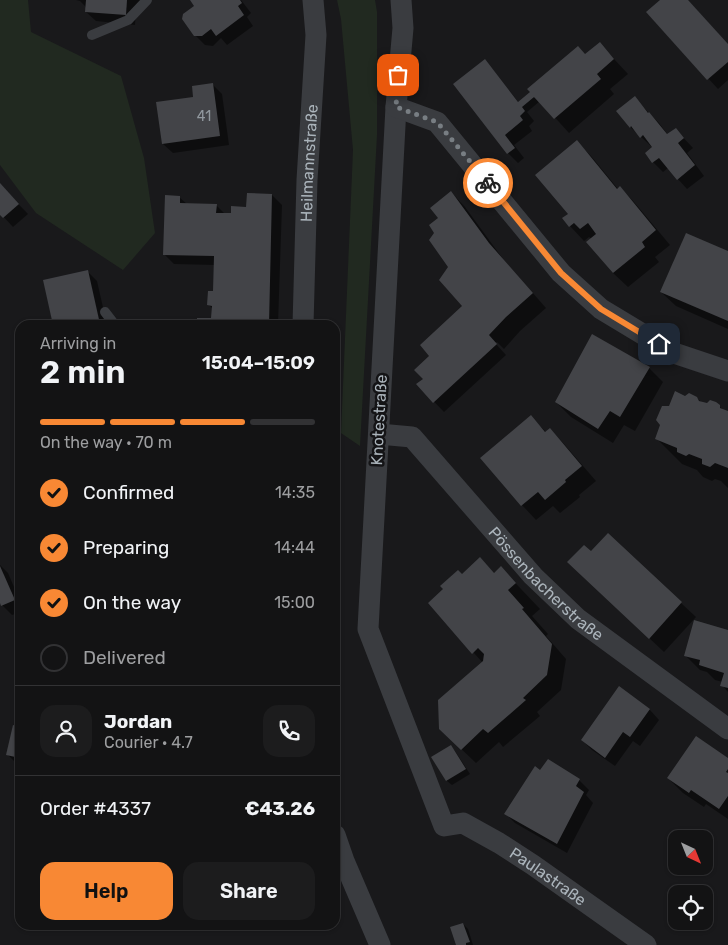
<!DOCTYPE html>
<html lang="en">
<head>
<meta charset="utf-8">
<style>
	body { margin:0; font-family:Rubik,sans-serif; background:#1c1c1d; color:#f1f3f6; height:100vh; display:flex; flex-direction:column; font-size:19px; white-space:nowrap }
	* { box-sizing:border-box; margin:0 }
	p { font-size:16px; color:#9d9ea0 }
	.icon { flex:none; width:28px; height:28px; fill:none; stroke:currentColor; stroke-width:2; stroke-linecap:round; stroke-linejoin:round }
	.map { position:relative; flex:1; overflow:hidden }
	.side { position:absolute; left:15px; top:320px; width:325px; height:610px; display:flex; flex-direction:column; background:#131314; border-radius:15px; box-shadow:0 1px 4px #0004,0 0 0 1px #323234 }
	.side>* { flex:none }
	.needle { width:32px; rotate:137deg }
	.buttons { position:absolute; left:668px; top:830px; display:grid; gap:10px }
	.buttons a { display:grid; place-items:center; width:45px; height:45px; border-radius:10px; background:#131314; box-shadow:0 1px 4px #0004,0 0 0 1px #323234; font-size:25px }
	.pin { position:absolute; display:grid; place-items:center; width:42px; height:42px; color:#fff; margin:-21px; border-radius:10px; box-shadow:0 2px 8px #0006 }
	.courier { position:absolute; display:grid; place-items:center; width:50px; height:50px; margin:-25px; border:4px solid #f88834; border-radius:50%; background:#fff; color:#222; box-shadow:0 1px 6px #0007 }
	.overview em { font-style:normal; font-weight:600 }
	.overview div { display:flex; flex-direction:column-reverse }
	.overview { display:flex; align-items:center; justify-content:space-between; height:85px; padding:0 25px }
	h1 { font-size:32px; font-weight:600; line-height:38px }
	.bar { display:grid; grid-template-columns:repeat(4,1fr); gap:8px 5px; align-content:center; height:60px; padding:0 25px }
	.bar i { height:6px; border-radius:4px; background:#323234 }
	.bar .on { background:#f88834 }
	.bar p { grid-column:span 4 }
	.line { display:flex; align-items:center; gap:12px; padding:0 25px; border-top:1px solid #323234 }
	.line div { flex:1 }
	.round { display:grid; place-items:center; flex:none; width:52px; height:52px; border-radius:15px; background:#1c1c1d }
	ol { padding:0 25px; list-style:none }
	li { display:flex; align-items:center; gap:15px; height:55px }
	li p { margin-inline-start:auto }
	li .icon { padding:5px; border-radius:50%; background:#f88834; color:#111; stroke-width:4 }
	li:last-child { color:#9d9ea0 }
	li i { width:28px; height:28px; border:2px solid #323234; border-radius:50% }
	.primary-button { display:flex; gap:10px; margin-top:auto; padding:10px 25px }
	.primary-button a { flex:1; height:58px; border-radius:15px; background:#f88834; color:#111; font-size:20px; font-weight:600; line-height:58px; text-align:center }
	.primary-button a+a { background:#1c1c1d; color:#f1f3f6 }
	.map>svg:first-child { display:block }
	.green { fill:#212920 }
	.shadow { fill:#0007 }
	.building { fill:#434448 }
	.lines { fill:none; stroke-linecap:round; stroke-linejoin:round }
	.lane { stroke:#3a3c40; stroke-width:10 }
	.street { stroke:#3a3c40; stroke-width:21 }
	.done { stroke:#787e83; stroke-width:5; stroke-dasharray:0 9 }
	.route { stroke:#f88834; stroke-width:6 }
	.labels { text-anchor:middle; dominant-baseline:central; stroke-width:5; stroke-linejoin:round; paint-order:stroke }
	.number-label { font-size:14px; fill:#91989e }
	.street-label { font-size:16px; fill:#abb4bb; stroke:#141416 }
</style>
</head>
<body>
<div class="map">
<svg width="728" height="945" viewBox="0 0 728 945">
	<rect width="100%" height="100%" fill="#19191b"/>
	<g class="green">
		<polygon points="0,0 28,0 31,32 121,76 144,158 155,233 123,270 36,213 0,165"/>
		<polygon points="337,0 375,0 377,12 377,135 360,446 341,433 353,150 341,19"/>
	</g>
	<g class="shadow">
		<polygon points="76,0 144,0 136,8 135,25 96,21 86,12 86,7 80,1"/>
		<polygon points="192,0 241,0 251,13 247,17 253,26 227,45 221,38 213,46 205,45 195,35 196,6"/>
		<polygon points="662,0 687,0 728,45 728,80 718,89 648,13"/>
		<polygon points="600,44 628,74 610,89 614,94 569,133 540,101 527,112 534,121 529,126 532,131 514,145 524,158 518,163 508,153 485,61 494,71 519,103 530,94 534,98"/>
		<polygon points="212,84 222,94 229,145 173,153 163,144 195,98"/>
		<polygon points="634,98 659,123 668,135 676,130 693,148 687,153 704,176 687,189 668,168 663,172 653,162 647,153 654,148 652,145 651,146 630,127 617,111"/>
		<polygon points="577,142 591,156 618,189 620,187 634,202 670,245 655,257 659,262 628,287 613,273 588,242 592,239 589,237 584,241 570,226 569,214"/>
		<polygon points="0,185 28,214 13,227 0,213"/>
		<polygon points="451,192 465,207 503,259 546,308 520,331 504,349 497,342 495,343 506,355 444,412 418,385 424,379 470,316 436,233 440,218"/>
		<polygon points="272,195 282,205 278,325 198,325 213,319 213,309 209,305 214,292 215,265 174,264 164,254 179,197 187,204 216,205 225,214 232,214 247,208"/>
		<polygon points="728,252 728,329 676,306 661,292"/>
		<polygon points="87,271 97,281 107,325 54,325 45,281"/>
		<polygon points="649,368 663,382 635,431 624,425 613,443 571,417 556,402"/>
		<polygon points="685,397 697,398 702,403 707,405 716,403 724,411 728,412 728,488 721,481 715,479 712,481 703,477 697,470 682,464 657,439 669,407"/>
		<polygon points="531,417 546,432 550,429 564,444 596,481 579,495 580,497 560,513 553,506 536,520 522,505 482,458"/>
		<polygon points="591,553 637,562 696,617 664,652 578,571"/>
		<polygon points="0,565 8,573 20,601 20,612 12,615 2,605 0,600"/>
		<polygon points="501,568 540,609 532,616 548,634 546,636 566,659 561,690 537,712 540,716 503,747 499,742 476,763 455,743 483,663 429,603 462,575 494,573"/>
		<polygon points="728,631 728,692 722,685 723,682 715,680 707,672 700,670 685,655"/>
		<polygon points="620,688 650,710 659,720 640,746 633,741 615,766 592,750 582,740"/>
		<polygon points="20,728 20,765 18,765 8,755"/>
		<polygon points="451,747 455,751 470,774 452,785 447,781 433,758"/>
		<polygon points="728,759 728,819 706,804 704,807 683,793 668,778"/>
		<polygon points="540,772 579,780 589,790 586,795 593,803 567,853 515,823 505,813"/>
		<polygon points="463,924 468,929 473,945 457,945"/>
	</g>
	<g class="building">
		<polygon points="86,0 127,0 126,15 85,12"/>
		<polygon points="190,0 240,0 242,3 238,6 244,15 216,36 211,29 202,36 194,36 182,19 183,14 194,6"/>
		<polygon points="660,0 688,0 728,44 728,62 707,80 646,12"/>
		<polygon points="600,42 614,59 597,74 601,79 554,119 534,97 522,107 525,111 520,116 523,120 505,135 515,148 507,154 453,84 485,59 518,102 530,92 527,89 578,46 585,54"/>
		<polygon points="213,83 220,136 162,144 156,102 193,97 192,86"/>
		<polygon points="635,96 648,113 649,112 667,134 676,128 684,138 678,143 695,165 677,180 659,158 652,163 645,153 652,147 643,135 640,138 631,126 630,128 616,111"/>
		<polygon points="577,140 617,189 620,186 656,230 642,242 645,247 613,273 586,242 596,234 588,223 580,229 574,223 569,227 562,218 568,214 535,175"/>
		<polygon points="0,183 19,204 3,218 0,215"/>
		<polygon points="451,191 489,243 533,293 506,317 489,335 497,344 433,403 416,384 423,379 414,370 429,356 420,345 462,306 439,280 448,267 429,240 434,233 429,225 438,218 430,208"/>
		<polygon points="247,193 272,194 269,325 197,325 197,318 211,318 212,306 207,305 208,291 213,291 214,256 163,255 165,195 180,196 180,203 217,204 216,213 231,213 231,206 246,207"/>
		<polygon points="686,233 728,251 728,321 660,292"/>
		<polygon points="88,270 100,324 53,325 43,280"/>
		<polygon points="592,334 650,367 620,417 610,411 598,429 555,402"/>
		<polygon points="675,391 685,396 689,393 697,397 699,401 707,403 710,400 716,402 720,405 720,408 728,411 728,468 715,463 710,467 702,464 702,459 689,454 686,456 677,452 677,448 655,439 660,425 656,420 662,406 669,406"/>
		<polygon points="531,415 545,432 550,428 582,466 565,480 566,482 545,500 538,492 521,506 480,458"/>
		<polygon points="608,533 682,602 649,639 567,562 584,545 591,551"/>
		<polygon points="480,557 494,573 501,566 516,583 508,590 524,608 522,609 552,644 547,675 523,698 526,700 488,733 483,729 461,750 439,729 438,700 483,661 484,654 478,648 472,654 428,603 443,589 440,586 458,570 462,574"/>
		<polygon points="0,566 15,600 1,606 0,603"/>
		<polygon points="694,620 728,630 728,688 720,686 724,673 699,665 700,660 684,656"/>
		<polygon points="619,686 650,709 630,737 623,732 605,758 581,740"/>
		<polygon points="13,725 20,727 20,758 6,755"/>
		<polygon points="696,736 728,758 728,769 726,772 728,773 728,796 719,809 691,790 689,793 667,778"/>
		<polygon points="451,745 466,769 446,781 431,757"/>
		<polygon points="548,759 580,779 576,786 584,792 557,844 504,814 535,766 540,770"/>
		<polygon points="463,923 470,942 466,943 466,945 456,945 450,927"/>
	</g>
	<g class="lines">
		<g class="lane">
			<polyline points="92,35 128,20 147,0"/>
			<polyline points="105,312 115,325"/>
		</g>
		<g class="street">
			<path id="s1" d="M 401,0 L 403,28 L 396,107 L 368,629 L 444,826 L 463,823 L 499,843 L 533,865 L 646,945"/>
			<polyline points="396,107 437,122 561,273 601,309 674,353 728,371"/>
			<path id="s2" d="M 303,325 L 307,180 L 316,35 L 313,0"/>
			<path id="s3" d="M 379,434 L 412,437 L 533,576 L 578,619 L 728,729"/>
			<polyline points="335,835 344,861 380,945"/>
		</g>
	</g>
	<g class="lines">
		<polyline class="done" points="398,75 396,107 437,122 488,183"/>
		<polyline class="route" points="488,183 561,273 601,309 659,344"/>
	</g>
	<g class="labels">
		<g class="number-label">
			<text x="204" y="116">41</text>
		</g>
		<g class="street-label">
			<text stroke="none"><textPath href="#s2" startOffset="162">Heilmannstraße</textPath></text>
			<text transform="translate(379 420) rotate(-87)">Knotestraße</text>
			<text stroke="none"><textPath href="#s3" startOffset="232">Pössenbacherstraße</textPath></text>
			<text stroke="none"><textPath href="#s1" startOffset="961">Paulastraße</textPath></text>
		</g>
	</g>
</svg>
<div class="buttons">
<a><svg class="needle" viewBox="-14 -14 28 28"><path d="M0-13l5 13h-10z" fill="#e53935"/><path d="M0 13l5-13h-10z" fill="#9d9ea0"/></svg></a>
<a><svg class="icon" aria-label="locate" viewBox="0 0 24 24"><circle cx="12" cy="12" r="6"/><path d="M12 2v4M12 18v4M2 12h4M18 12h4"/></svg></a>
</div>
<div class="pin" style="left:398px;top:75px;background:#ea580c"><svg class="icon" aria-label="bag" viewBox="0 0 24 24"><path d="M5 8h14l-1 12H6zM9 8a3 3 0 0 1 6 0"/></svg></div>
<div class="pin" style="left:659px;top:344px;background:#1f2937"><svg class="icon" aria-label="home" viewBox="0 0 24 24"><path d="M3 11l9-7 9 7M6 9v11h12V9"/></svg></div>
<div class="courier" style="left:488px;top:183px"><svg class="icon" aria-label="bike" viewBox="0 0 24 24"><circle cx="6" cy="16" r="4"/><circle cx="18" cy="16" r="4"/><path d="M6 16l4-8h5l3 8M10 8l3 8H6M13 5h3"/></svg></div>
<section class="side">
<div class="overview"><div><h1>2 min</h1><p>Arriving in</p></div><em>15:04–15:09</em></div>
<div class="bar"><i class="on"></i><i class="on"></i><i class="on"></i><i></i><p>On the way · 70 m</p></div>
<ol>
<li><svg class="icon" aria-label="check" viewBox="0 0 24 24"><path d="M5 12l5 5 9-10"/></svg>Confirmed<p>14:35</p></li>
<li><svg class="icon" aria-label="check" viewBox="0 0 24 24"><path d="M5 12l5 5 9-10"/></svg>Preparing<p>14:44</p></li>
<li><svg class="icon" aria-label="check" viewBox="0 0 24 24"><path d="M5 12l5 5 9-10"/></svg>On the way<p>15:00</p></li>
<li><i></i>Delivered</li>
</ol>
<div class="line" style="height:90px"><a class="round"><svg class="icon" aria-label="person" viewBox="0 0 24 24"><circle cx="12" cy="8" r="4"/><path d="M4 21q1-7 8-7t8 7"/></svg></a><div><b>Jordan</b><p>Courier · 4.7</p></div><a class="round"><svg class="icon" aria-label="phone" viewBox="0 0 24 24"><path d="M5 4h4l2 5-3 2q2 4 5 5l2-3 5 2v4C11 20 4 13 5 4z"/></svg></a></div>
<div class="line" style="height:65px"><div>Order #4337</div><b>€43.26</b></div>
<div class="primary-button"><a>Help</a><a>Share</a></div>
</section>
</div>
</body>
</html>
